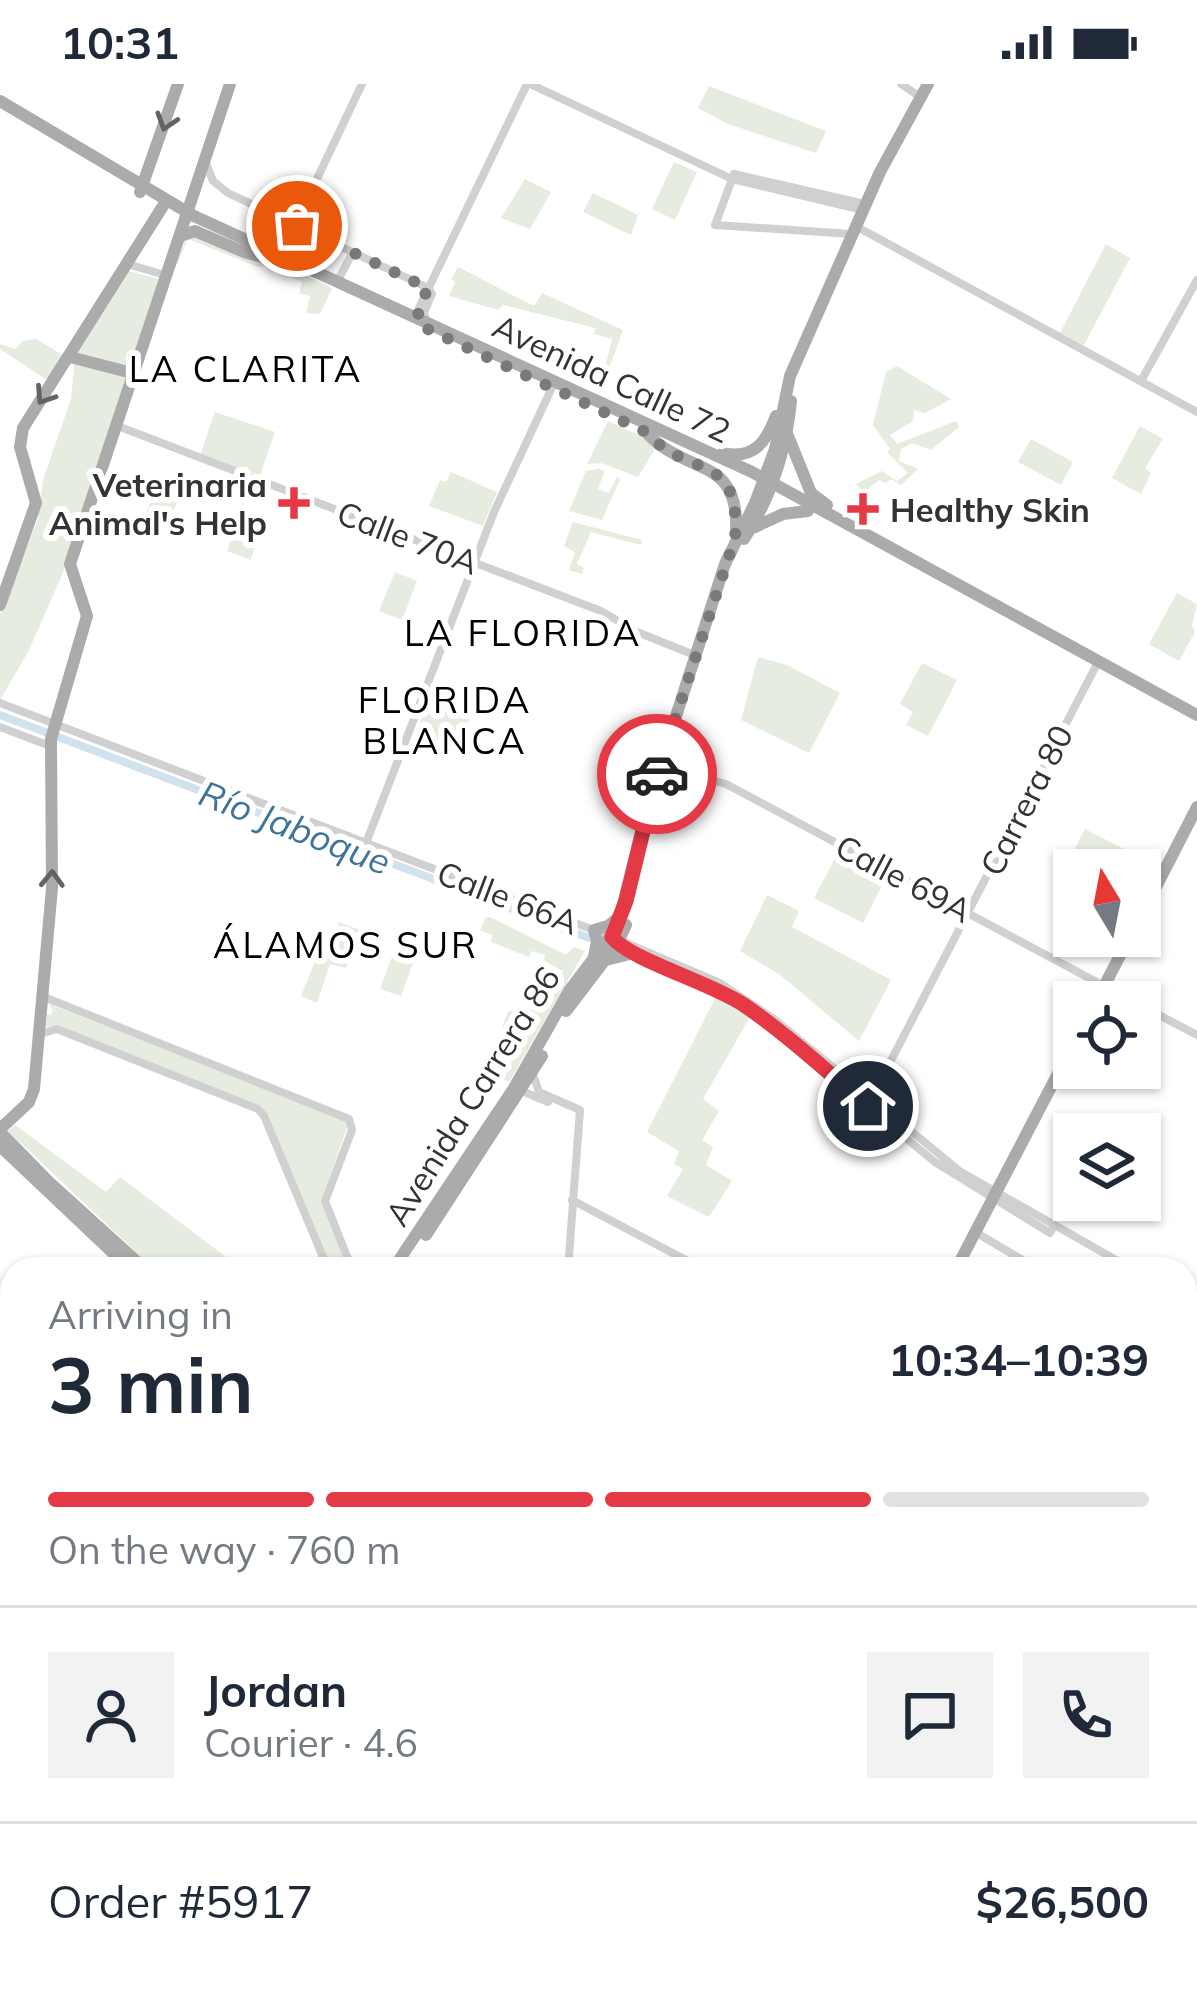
<!DOCTYPE html>
<html lang="en">
<head>
<meta charset="utf-8">
<style>
	body { margin:0; font-family:Mulish,sans-serif; background:#f2f2f3; color:#1f2937; height:100vh; display:flex; flex-direction:column; font-size:45px; white-space:nowrap }
	* { box-sizing:border-box; margin:0 }
	p { font-size:39px; color:#747a83 }
	.icon { flex:none; width:66px; height:66px; fill:none; stroke:currentColor; stroke-width:2; stroke-linecap:round; stroke-linejoin:round }
	.map { position:relative; flex:1; overflow:hidden }
	.sheet { position:absolute; left:0px; top:1173px; width:1197px; height:747px; display:flex; flex-direction:column; background:#fff; border-radius:36px 36px 0 0; box-shadow:0 3px 9px #0004 }
	.sheet>* { flex:none }
	.needle { width:78px; rotate:350deg }
	.tools { position:absolute; left:1053px; top:765px; display:grid; gap:24px }
	.tools a { display:grid; place-items:center; width:108px; height:108px; border-radius:0px; background:#fff; box-shadow:0 3px 9px #0004; font-size:60px }
	.pin { position:absolute; display:grid; place-items:center; width:102px; height:102px; color:#fff; margin:-51px; border:6px solid #fff; border-radius:50%; box-shadow:0 3px 12px #0007 }
	.courier { position:absolute; display:grid; place-items:center; width:120px; height:120px; margin:-60px; border:9px solid #e63946; border-radius:50%; background:#fff; color:#222; box-shadow:0 3px 15px #0007 }
	.summary em { font-style:normal; font-weight:700 }
	.summary div { display:flex; flex-direction:column-reverse }
	.summary { display:flex; align-items:center; justify-content:space-between; height:204px; padding:0 48px }
	h1 { font-size:78px; font-weight:700; line-height:90px }
	.bar { display:grid; grid-template-columns:repeat(4,1fr); gap:18px 12px; align-content:center; height:144px; padding:0 48px }
	.bar i { height:15px; border-radius:9px; background:#e0e1e3 }
	.bar .selected { background:#e63946 }
	.bar p { grid-column:span 4 }
	.line { display:flex; align-items:center; gap:30px; padding:0 48px; border-top:3px solid #e0e1e3 }
	.line div { flex:1 }
	.round { display:grid; place-items:center; flex:none; width:126px; height:126px; border-radius:0px; background:#f2f2f3 }
	.status { display:flex; justify-content:space-between; align-items:center; height:84px; padding:0 60px; background:#fff; direction:ltr }
	.status svg { height:33px; fill:currentColor }
	.map>svg:first-child { display:block }
	.green { fill:#e6ecdf }
	.lines { fill:none; stroke-linecap:round; stroke-linejoin:round }
	.stream { stroke:#cfe2ee; stroke-width:3 }
	.river { stroke:#cfe2ee; stroke-width:8 }
	.minor { stroke:#d0d0d0; stroke-width:8 }
	.major { stroke:#ababab; stroke-width:12 }
	.highway { stroke:#9a9a9a; stroke-width:15 }
	.major-bridge { stroke:#ababab; stroke-width:12 }
	.oneway { stroke:#636363 }
	.done { stroke:#7a7a7a; stroke-width:12; stroke-dasharray:0 21.6 }
	.route { stroke:#e63946; stroke-width:15 }
	.poi-dot { fill:#e63946; stroke:#fff; stroke-width:4.5 }
	.labels { text-anchor:middle; dominant-baseline:central; stroke-width:12; stroke-linejoin:round; paint-order:stroke }
	.street-label { font-size:33px; fill:#333; stroke:#fff }
	.poi-label { font-size:33px; font-weight:bold; fill:#333; stroke:#fff; text-anchor:end }
	.neighbourhood-label { font-size:36px; letter-spacing:3px; fill:#000; stroke:#fff }
	.water-label { font-size:36px; font-style:italic; fill:#3f7597; stroke:#fff }
</style>
</head>
<body>
<div class="status"><b>10:31</b><svg viewBox="0 0 49 12"><path d="M0 12V9h3v3zM5 12V6h3v6zM10 12V3h3v9zM15 12V0h3v12zM26 1h20v11H26zM47 4h2v5h-2z"/></svg></div>
<div class="map">
<svg width="1197" height="1918" viewBox="0 0 1197 1918">
	<rect width="100%" height="100%" fill="#fff"/>
	<g class="green">
		<polygon points="709,2 826,47 816,69 728,40 698,24"/>
		<polygon points="674,78 697,88 675,136 652,125"/>
		<polygon points="525,95 551,108 530,145 501,134"/>
		<polygon points="593,109 638,131 631,151 583,128"/>
		<polygon points="261,127 309,149 299,171 249,145"/>
		<polygon points="187,150 270,176 329,202 332,204 320,230 306,229 310,212 299,209 302,198 266,181 258,183 188,155 173,189"/>
		<polygon points="1106,160 1130,174 1084,261 1060,249"/>
		<polygon points="458,183 534,222 542,209 623,246 607,290 604,288 612,255 594,250 595,244 503,221 499,226 449,212 455,198 451,195"/>
		<polygon points="128,187 159,195 62,491 28,568 0,616 0,531 38,435 43,396 71,315 75,272"/>
		<polygon points="36,255 63,271 47,296 0,265 0,260 16,265 22,257"/>
		<polygon points="897,282 951,315 925,329 914,326 913,337 890,351 897,360 956,337 959,343 931,366 912,359 901,365 899,377 918,385 901,401 891,395 886,399 879,396 864,408 856,400 882,387 897,397 908,389 887,368 890,365 873,341 886,288"/>
		<polygon points="215,328 275,348 260,391 200,371"/>
		<polygon points="608,337 645,354 655,365 638,393 601,379 587,380"/>
		<polygon points="1140,342 1163,355 1145,384 1151,389 1141,410 1112,394"/>
		<polygon points="1031,355 1073,378 1061,401 1018,378"/>
		<polygon points="599,385 605,387 598,405 609,409 617,393 620,395 602,436 569,427 586,387"/>
		<polygon points="451,388 497,408 483,442 429,422 440,396 446,398"/>
		<polygon points="160,396 183,404 166,445 143,436"/>
		<polygon points="242,429 262,437 251,476 227,467"/>
		<polygon points="573,438 642,456 641,461 591,448 577,480 584,484 582,490 569,486 575,468 564,462"/>
		<polygon points="395,488 417,497 402,536 379,527"/>
		<polygon points="1177,509 1197,520 1192,541 1195,548 1179,577 1149,560"/>
		<polygon points="758,573 787,581 840,609 809,669 741,636"/>
		<polygon points="922,579 957,596 928,652 906,641 913,628 900,620"/>
		<polygon points="433,604 475,620 457,667 415,651"/>
		<polygon points="1085,745 1161,784 1140,825 1140,786 1074,786 1074,808 1057,799"/>
		<polygon points="841,763 889,787 863,839 814,814"/>
		<polygon points="767,811 799,827 792,843 891,896 859,957 779,890 740,867"/>
		<polygon points="490,833 566,871 574,863 585,867 509,998 498,993 503,977 491,973 508,928 524,923 533,926 534,912 545,915 563,887 544,877 545,871 532,867 529,873 491,858 492,851 480,846 485,834"/>
		<polygon points="339,838 360,846 346,884 330,880 317,919 301,912 316,875 324,876"/>
		<polygon points="397,860 417,868 401,912 380,905"/>
		<polygon points="717,911 750,933 703,1015 719,1027 702,1056 713,1063 706,1081 732,1097 709,1133 667,1112 683,1085 674,1080 679,1067 647,1048"/>
		<polygon points="49,920 349,1038 322,1114 348,1185 330,1185 264,1028 58,942 46,943 47,930 51,931 53,926"/>
		<polygon points="15,1041 106,1108 120,1093 242,1185 154,1185 8,1047"/>
	</g>
	<g class="lines">
		<polyline class="stream" points="1185,1741 1197,1717"/>
		<polyline class="river" points="0,631 589,854"/>
		<g class="minor">
			<polyline points="530,0 732,95 863,126"/>
			<polyline points="901,0 920,13"/>
			<polyline points="206,79 213,97 228,109 428,204 432,210 424,229 426,236"/>
			<polyline points="734,90 715,141 851,150"/>
			<polyline points="734,90 865,120"/>
			<polyline points="295,141 362,0"/>
			<polyline points="861,145 1197,328"/>
			<polyline points="127,180 165,191"/>
			<polyline points="338,196 353,168"/>
			<polyline points="418,233 419,224 527,0"/>
			<polyline points="1141,297 1197,196"/>
			<polyline points="115,341 601,527 637,548 697,572"/>
			<polyline points="0,619 612,853 720,899 774,935 961,1088 1132,1185"/>
			<polyline points="0,643 50,662"/>
			<polyline points="667,683 726,700 1134,918"/>
			<polyline points="366,759 494,428 555,297"/>
			<polyline points="616,859 705,899 744,921 935,1078 1050,1149 1053,1143"/>
			<polyline points="44,913 349,1035 352,1046 325,1117 352,1185"/>
			<polyline points="1140,921 1197,951"/>
			<polyline points="40,950 57,945 258,1025 264,1032 328,1185"/>
			<polyline points="533,990 539,1008 580,1026 568,1185"/>
			<polyline points="522,1007 548,1018"/>
			<polyline points="859,1011 885,982"/>
			<polyline points="865,1014 885,988 1098,578"/>
			<polyline points="572,1116 703,1185"/>
			<polyline points="975,1148 1038,1185"/>
			<polyline points="1185,1216 1197,1223"/>
			<polyline points="1185,1274 1197,1281"/>
			<polyline points="1185,1514 1197,1521"/>
			<polyline points="504,1908 506,1918"/>
			<polyline points="384,1918 395,1908"/>
			<polyline points="870,1918 877,1908"/>
		</g>
		<g class="major">
			<polyline points="0,17 194,132 752,388 1197,631"/>
			<polyline points="140,108 178,0"/>
			<polyline points="180,152 195,147 244,168 278,177"/>
			<polyline points="70,273 132,289"/>
			<path d="M 646,348 C 686,393 740,370 736,449"/>
			<polyline points="788,352 811,409 827,421"/>
			<path d="M 723,369 C 754,376 766,358 776,332"/>
			<polyline points="755,443 783,430 808,427"/>
			<path d="M 744,455 C 772,412 786,368 791,317"/>
			<polyline points="0,521 36,419 20,363 23,344 163,122"/>
			<polyline points="1140,834 1197,723"/>
			<polyline points="594,872 597,858 594,846 608,842 620,832"/>
			<polyline points="606,876 634,869"/>
			<polyline points="1096,918 1130,852"/>
			<polyline points="566,927 617,860 626,841"/>
			<polyline points="0,1045 29,1018 34,1005 52,804 51,655 87,532 70,480 230,0"/>
			<polyline points="0,1048 50,1099 145,1185"/>
			<polyline points="0,1062 130,1185"/>
			<polyline points="426,1151 542,972"/>
			<polyline points="393,1185 514,1004 569,907 617,844 649,716 725,480 755,419 775,365 790,292 880,88 928,0"/>
			<polyline points="956,1185 1074,959"/>
			<polyline points="0,1627 12,1619"/>
			<polyline points="0,1650 12,1667"/>
			<polyline points="0,1673 12,1691"/>
			<polyline points="0,1716 12,1728"/>
			<polyline points="1185,1843 1197,1850"/>
			<polyline points="0,1873 12,1864"/>
			<polyline points="158,1908 168,1918"/>
			<polyline points="177,1908 186,1918"/>
			<polyline points="206,1908 216,1918"/>
			<polyline points="225,1908 234,1918"/>
			<polyline points="831,1908 839,1918"/>
		</g>
		<g class="highway">
			<polyline points="1185,1713 1197,1688"/>
			<polyline points="1185,1768 1197,1742"/>
			<polyline points="1101,1918 1107,1908"/>
			<polyline points="1119,1918 1125,1908"/>
		</g>
		<g class="major-bridge">
			<polyline points="0,1748 12,1731"/>
			<polyline points="0,1768 12,1751"/>
		</g>
	</g>
	<defs><path id="oneway-chevron" d="M-2-3.5L2.5 0L-2 3.5" fill="none" stroke-width="1.6" stroke-linecap="round" stroke-linejoin="round" transform="scale(3)"/></defs>
	<g class="oneway">
		<use href="#oneway-chevron" transform="translate(166 38) rotate(108)"/>
		<use href="#oneway-chevron" transform="translate(44 312) rotate(123)"/>
		<use href="#oneway-chevron" transform="translate(52 795) rotate(-88)"/>
	</g>
	<g class="lines">
		<path class="done" d="M 297,142 L 428,204 L 418,226 L 419,241 L 646,348 C 688,396 741,365 735,454 L 657,690"/>
		<path class="route" d="M 657,690 L 626,817 L 612,853 C 630,876 712,899 744,921 C 788,951 827,988 868,1022"/>
	</g>
	<g class="poi-dot">
		<path d="M288 401h12v12h12v12h-12v12h-12v-12h-12v-12h12z"/>
		<path d="M857 407h12v12h12v12h-12v12h-12v-12h-12v-12h12z"/>
	</g>
	<g class="labels">
		<g class="street-label">
			<text transform="translate(612 294) rotate(25)">Avenida Calle 72</text>
			<text transform="translate(408 453) rotate(21)">Calle 70A</text>
			<text transform="translate(1026 716) rotate(-63)">Carrera 80</text>
			<text transform="translate(904 794) rotate(28)">Calle 69A</text>
			<text transform="translate(508 813) rotate(21)">Calle 66A</text>
			<text transform="translate(472 1012) rotate(-58)">Avenida Carrera 86</text>
		</g>
		<g class="poi-label">
			<text x="267" y="400">Veterinaria<tspan x="267" dy="38">Animal's Help</tspan></text>
			<text x="890" y="425" text-anchor="start">Healthy Skin</text>
		</g>
		<g class="neighbourhood-label">
			<text x="246" y="284">LA CLARITA</text>
			<text x="523" y="548">LA FLORIDA</text>
			<text x="445" y="615">FLORIDA<tspan x="445" dy="41">BLANCA</tspan></text>
			<text x="346" y="860">ÁLAMOS SUR</text>
		</g>
		<g class="water-label">
			<text transform="translate(295 743) rotate(21)">Río Jaboque</text>
		</g>
	</g>
</svg>
<div class="tools">
<a><svg class="needle" viewBox="-14 -14 28 28"><path d="M0-13l5 13h-10z" fill="#e53935"/><path d="M0 13l5-13h-10z" fill="#747a83"/></svg></a>
<a><svg class="icon" aria-label="locate" viewBox="0 0 24 24"><circle cx="12" cy="12" r="6"/><path d="M12 2v4M12 18v4M2 12h4M18 12h4"/></svg></a>
<a><svg class="icon" aria-label="layers" viewBox="0 0 24 24"><path d="M12 4l9 5-9 5-9-5zM3 14l9 5 9-5"/></svg></a>
</div>
<div class="pin" style="left:297px;top:142px;background:#ea580c"><svg class="icon" aria-label="bag" viewBox="0 0 24 24"><path d="M5 8h14l-1 12H6zM9 8a3 3 0 0 1 6 0"/></svg></div>
<div class="pin" style="left:868px;top:1022px;background:#1f2937"><svg class="icon" aria-label="home" viewBox="0 0 24 24"><path d="M3 11l9-7 9 7M6 9v11h12V9"/></svg></div>
<div class="courier" style="left:657px;top:690px"><svg class="icon" aria-label="car" viewBox="0 0 24 24"><path d="M5 17H2v-5l4-1 3-4h7l3 4 3 1v5h-3M9 17h6M6 11h13"/><circle cx="7" cy="17" r="2"/><circle cx="17" cy="17" r="2"/></svg></div>
<section class="sheet">
<div class="summary"><div><h1>3 min</h1><p>Arriving in</p></div><em>10:34–10:39</em></div>
<div class="bar"><i class="selected"></i><i class="selected"></i><i class="selected"></i><i></i><p>On the way · 760 m</p></div>
<div class="line" style="height:216px"><a class="round"><svg class="icon" aria-label="person" viewBox="0 0 24 24"><circle cx="12" cy="8" r="4"/><path d="M4 21q1-7 8-7t8 7"/></svg></a><div><b>Jordan</b><p>Courier · 4.6</p></div><a class="round"><svg class="icon" aria-label="chat" viewBox="0 0 24 24"><path d="M4 5h16v11H9l-5 4z"/></svg></a><a class="round"><svg class="icon" aria-label="phone" viewBox="0 0 24 24"><path d="M5 4h4l2 5-3 2q2 4 5 5l2-3 5 2v4C11 20 4 13 5 4z"/></svg></a></div>
<div class="line" style="height:156px"><div>Order #5917</div><b>$26,500</b></div>
</section>
</div>
</body>
</html>
